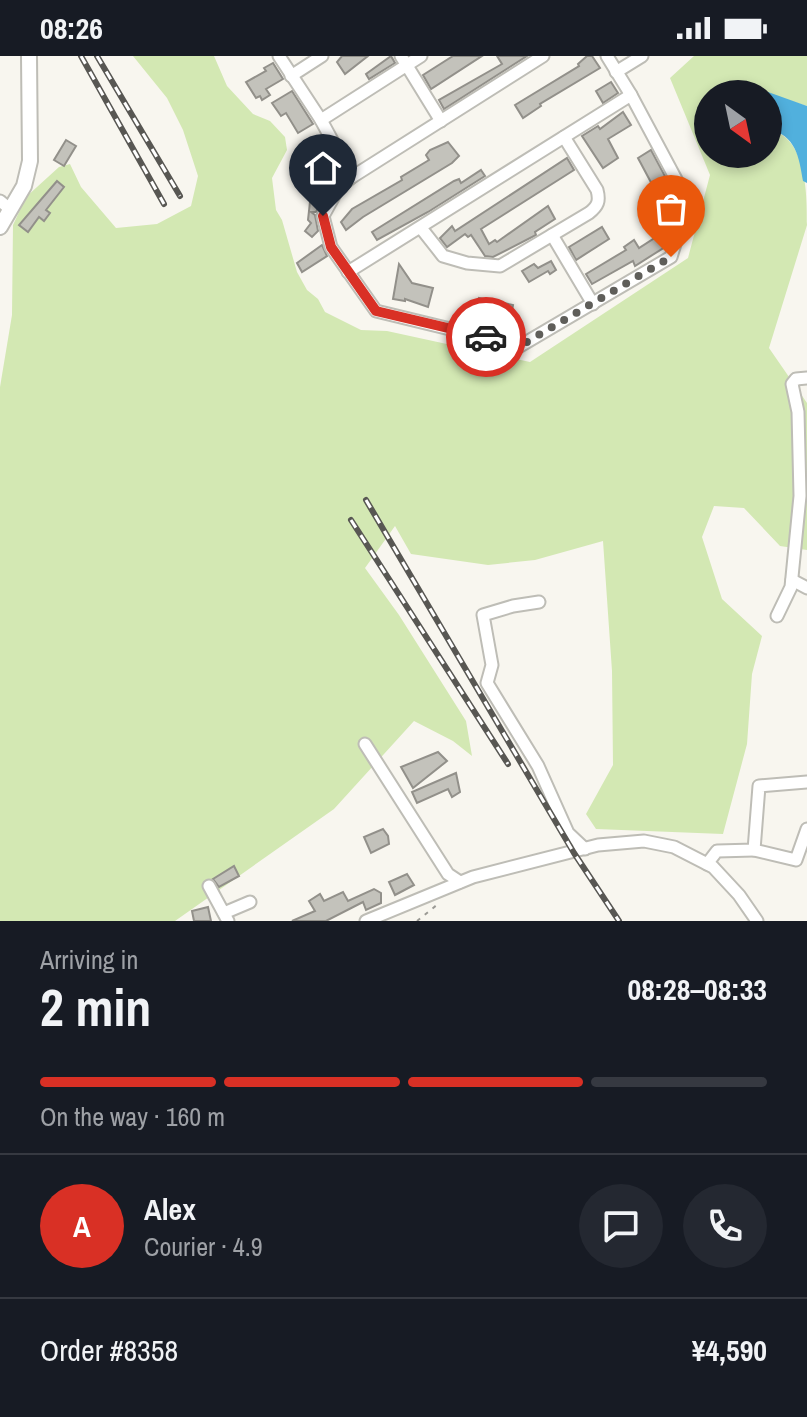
<!DOCTYPE html>
<html lang="en">
<head>
<meta charset="utf-8">
<style>
	body { margin:0; font-family:"Archivo Narrow",sans-serif; background:#242831; color:#f1f3f6; height:100vh; display:flex; flex-direction:column; font-size:30px; white-space:nowrap }
	* { box-sizing:border-box; margin:0 }
	p { font-size:26px; color:#9ea1a6 }
	.icon { flex:none; width:44px; height:44px; fill:none; stroke:currentColor; stroke-width:2; stroke-linecap:round; stroke-linejoin:round }
	.map { position:relative; height:865px; overflow:hidden }
	.drawer { display:flex; flex-direction:column; background:#171b24; flex:1 }
	.drawer>* { flex:none }
	.needle { width:52px; rotate:147deg }
	.controls { position:absolute; left:694px; top:24px; display:grid; gap:16px }
	.controls a { display:grid; place-items:center; width:88px; height:88px; border-radius:50%; background:#171b24; box-shadow:0 4px 12px #0003; font-size:40px }
	.pin { position:absolute; display:grid; place-items:center; width:68px; height:68px; color:#fff; margin:-82px -34px; border-radius:50% 50% 50% 0; rotate:-45deg; box-shadow:0 0 8px #0007 }
	.pin .icon { rotate:45deg }
	.courier { position:absolute; display:grid; place-items:center; width:80px; height:80px; margin:-40px; border:6px solid #d93025; border-radius:50%; background:#fff; color:#222; box-shadow:0 2px 10px #0007 }
	.summary em { font-style:normal; font-weight:700 }
	.summary div { display:flex; flex-direction:column-reverse }
	.summary { display:flex; align-items:center; justify-content:space-between; height:136px; padding:0 40px }
	h1 { font-size:52px; font-weight:700; line-height:60px }
	.bar { display:grid; grid-template-columns:repeat(4,1fr); gap:12px 8px; align-content:center; height:96px; padding:0 40px }
	.bar i { height:10px; border-radius:6px; background:#363941 }
	.bar .active { background:#d93025 }
	.bar p { grid-column:span 4 }
	.line { display:flex; align-items:center; gap:20px; padding:0 40px; border-top:2px solid #363941 }
	.line div { flex:1 }
	.round { display:grid; place-items:center; flex:none; width:84px; height:84px; border-radius:42px; background:#242831 }
	.status { display:flex; justify-content:space-between; align-items:center; height:56px; padding:0 40px; background:#171b24; direction:ltr }
	.status svg { height:22px; fill:currentColor }
	.map>svg:first-child { display:block }
	.green { fill:#d3e8b3 }
	.water { fill:#51b0dd }
	.building { fill:#c3c2bb; stroke:#92908a; stroke-width:2 }
	.lines { fill:none; stroke-linecap:round; stroke-linejoin:round }
	.minor-casing { stroke:#bebdb6; stroke-width:15 }
	.tertiary-casing { stroke:#bebdb6; stroke-width:18 }
	.path { stroke:#9b9a95; stroke-width:2; stroke-dasharray:4 6; stroke-linecap:butt }
	.minor { stroke:#fff; stroke-width:11 }
	.tertiary { stroke:#fff; stroke-width:14 }
	.rail-casing { stroke:#585753; stroke-width:6 }
	.rail { stroke:#fff; stroke-width:3; stroke-dasharray:9; stroke-linecap:butt }
	.done { stroke:#5f5e5a; stroke-width:8; stroke-dasharray:0 14.4 }
	.route { stroke:#d93025; stroke-width:10 }
</style>
</head>
<body>
<div class="status"><b>08:26</b><svg viewBox="0 0 49 12"><path d="M0 12V9h3v3zM5 12V6h3v6zM10 12V3h3v9zM15 12V0h3v12zM26 1h20v11H26zM47 4h2v5h-2z"/></svg></div>
<div class="map">
<svg width="807" height="865" viewBox="0 0 807 865">
	<rect width="100%" height="100%" fill="#f8f6ef"/>
	<path class="green" d="M 133,0 L 214,0 L 227,30 L 253,58 L 270,65 L 285,81 L 287,94 L 272,122 L 276,154 L 282,164 L 297,216 L 307,234 L 318,243 L 325,256 L 361,274 L 387,275 L 530,306 L 688,202 L 710,119 L 670,22 L 694,0 L 807,0 L 807,50 L 755,34 L 749,38 L 708,38 L 708,98 L 768,98 L 768,73 C 807,81 807,136 807,169 L 769,292 L 807,347 L 807,494 L 780,490 L 744,452 L 714,450 L 702,481 L 722,543 L 762,580 L 752,618 L 747,688 L 723,778 L 596,773 L 586,758 L 613,709 L 612,615 L 603,485 L 535,504 L 488,509 L 411,498 L 395,470 L 365,512 L 399,559 L 466,665 L 472,700 L 453,685 L 414,665 L 334,753 L 175,865 L 0,865 L 0,331 L 12,259 L 13,169 L 26,141 L 59,111 L 70,108 L 81,131 L 116,172 L 157,168 L 191,150 L 198,120 L 183,74 L 167,42 Z"/>
	<path class="water" d="M 754,34 L 768,36 L 807,50 L 807,127 L 803,125 C 799,101 796,79 768,73 L 768,38 L 749,38 Z"/>
	<g class="building">
		<polygon points="342,0 368,0 345,18 337,6"/>
		<polygon points="391,0 395,7 369,23 366,18"/>
		<polygon points="453,0 482,0 431,33 423,19"/>
		<polygon points="497,0 527,0 444,53 439,44 502,8"/>
		<polygon points="587,0 592,0 600,12 540,48 541,50 523,62 515,49 579,10 578,8"/>
		<polygon points="273,7 283,23 266,33 270,39 262,44 260,40 256,42 246,26 266,15 264,12"/>
		<polygon points="611,26 618,37 603,47 596,35"/>
		<polygon points="292,35 313,68 298,77 286,57 281,60 272,47"/>
		<polygon points="623,56 631,69 608,83 618,102 603,112 582,80 598,70 600,73"/>
		<polygon points="66,84 76,90 64,110 54,104"/>
		<polygon points="448,86 459,100 452,107 363,161 346,174 341,166 352,153 402,124 401,121 429,104 426,99 430,94"/>
		<polygon points="651,94 667,124 654,132 638,102"/>
		<polygon points="567,102 574,114 481,173 489,188 495,184 497,186 548,150 555,163 535,176 536,179 493,201 485,200 471,179 468,181 465,178 447,191 440,182 452,170 455,175"/>
		<polygon points="481,114 485,120 428,156 377,184 372,176 454,125 459,123 461,127"/>
		<polygon points="57,125 64,131 46,154 50,157 44,165 39,161 28,176 19,169"/>
		<polygon points="310,146 321,146 316,156 311,156 315,159 318,175 312,181 305,175 311,167 308,164"/>
		<polygon points="602,171 609,183 576,204 569,191"/>
		<polygon points="667,174 669,178 665,191 635,210 633,205 592,228 586,218 626,194 624,191 634,184 639,192"/>
		<polygon points="322,189 327,200 302,216 297,207"/>
		<polygon points="551,205 556,214 550,218 548,215 529,226 522,215 534,208 538,212"/>
		<polygon points="399,208 412,227 433,232 428,251 405,243 405,245 393,243"/>
		<polygon points="479,242 513,249 510,267 472,261"/>
		<polygon points="438,696 447,705 413,732 401,711"/>
		<polygon points="456,717 460,736 452,741 448,733 417,747 412,736"/>
		<polygon points="383,773 388,780 389,788 371,797 364,781"/>
		<polygon points="234,810 239,820 219,831 213,823"/>
		<polygon points="407,818 414,829 395,839 389,826"/>
		<polygon points="374,833 381,837 381,847 366,854 363,846 326,865 292,865 315,855 309,845 320,838 324,845 343,836 348,845"/>
		<polygon points="208,851 211,865 194,865 192,855"/>
	</g>
	<g class="lines">
		<g class="minor-casing">
			<g id="minor">
				<polyline points="279,0 321,64 352,121"/>
				<polyline points="401,0 441,65"/>
				<polyline points="543,0 352,121 339,131 323,160 331,191 376,255 520,290 671,201 681,169 686,142 631,39 607,0"/>
				<polyline points="616,16 642,0"/>
				<polyline points="291,20 322,0"/>
				<polyline points="321,64 421,0"/>
				<polyline points="0,145 11,154"/>
				<path d="M 421,172 L 443,200 L 467,207 L 500,210 L 589,157 C 598,150 600,145 597,134 L 564,81"/>
				<polyline points="552,179 593,248"/>
				<polyline points="348,216 631,39"/>
				<polyline points="792,524 807,532"/>
				<polyline points="539,546 513,550 483,559 492,609 487,627 538,710 568,777 585,793"/>
				<polyline points="777,560 791,531 800,440 798,356 792,328 796,323 807,322"/>
				<polyline points="365,688 448,818 460,826"/>
				<polyline points="754,794 796,804 807,773"/>
				<polyline points="707,808 717,795 754,794 759,730 807,726"/>
				<polyline points="209,830 228,865"/>
				<polyline points="224,857 250,846"/>
				<polyline points="366,865 473,821 598,789 644,785 674,791 713,811 739,839 757,865"/>
			</g>
		</g>
		<g class="tertiary-casing">
			<polyline id="tertiary" points="0,171 24,130 30,105 29,0"/>
		</g>
		<polyline class="path" points="417,865 438,848"/>
		<use href="#minor" class="minor"/>
		<use href="#tertiary" class="tertiary"/>
		<g class="rail-casing">
			<g id="rail">
				<polyline points="81,0 164,148"/>
				<polyline points="97,0 180,140"/>
				<polyline points="366,444 574,797 619,865"/>
				<polyline points="351,464 508,708"/>
			</g>
		</g>
		<use href="#rail" class="rail"/>
	</g>
	<g class="lines">
		<polyline class="done" points="486,281 520,290 671,201"/>
		<polyline class="route" points="323,160 331,191 376,255 486,281"/>
	</g>
</svg>
<div class="controls">
<a><svg class="needle" viewBox="-14 -14 28 28"><path d="M0-13l5 13h-10z" fill="#e53935"/><path d="M0 13l5-13h-10z" fill="#9ea1a6"/></svg></a>
</div>
<div class="pin" style="left:671px;top:201px;background:#ea580c"><svg class="icon" aria-label="bag" viewBox="0 0 24 24"><path d="M5 8h14l-1 12H6zM9 8a3 3 0 0 1 6 0"/></svg></div>
<div class="pin" style="left:323px;top:160px;background:#1f2937"><svg class="icon" aria-label="home" viewBox="0 0 24 24"><path d="M3 11l9-7 9 7M6 9v11h12V9"/></svg></div>
<div class="courier" style="left:486px;top:281px"><svg class="icon" aria-label="car" viewBox="0 0 24 24"><path d="M5 17H2v-5l4-1 3-4h7l3 4 3 1v5h-3M9 17h6M6 11h13"/><circle cx="7" cy="17" r="2"/><circle cx="17" cy="17" r="2"/></svg></div>
</div>
<section class="drawer">
<div class="summary"><div><h1>2 min</h1><p>Arriving in</p></div><em>08:28–08:33</em></div>
<div class="bar"><i class="active"></i><i class="active"></i><i class="active"></i><i></i><p>On the way · 160 m</p></div>
<div class="line" style="height:144px"><b class="round" style="background:#d93025;color:#fff">A</b><div><b>Alex</b><p>Courier · 4.9</p></div><a class="round"><svg class="icon" aria-label="chat" viewBox="0 0 24 24"><path d="M4 5h16v11H9l-5 4z"/></svg></a><a class="round"><svg class="icon" aria-label="phone" viewBox="0 0 24 24"><path d="M5 4h4l2 5-3 2q2 4 5 5l2-3 5 2v4C11 20 4 13 5 4z"/></svg></a></div>
<div class="line" style="height:104px"><div>Order #8358</div><b>¥4,590</b></div>
</section>
</body>
</html>
